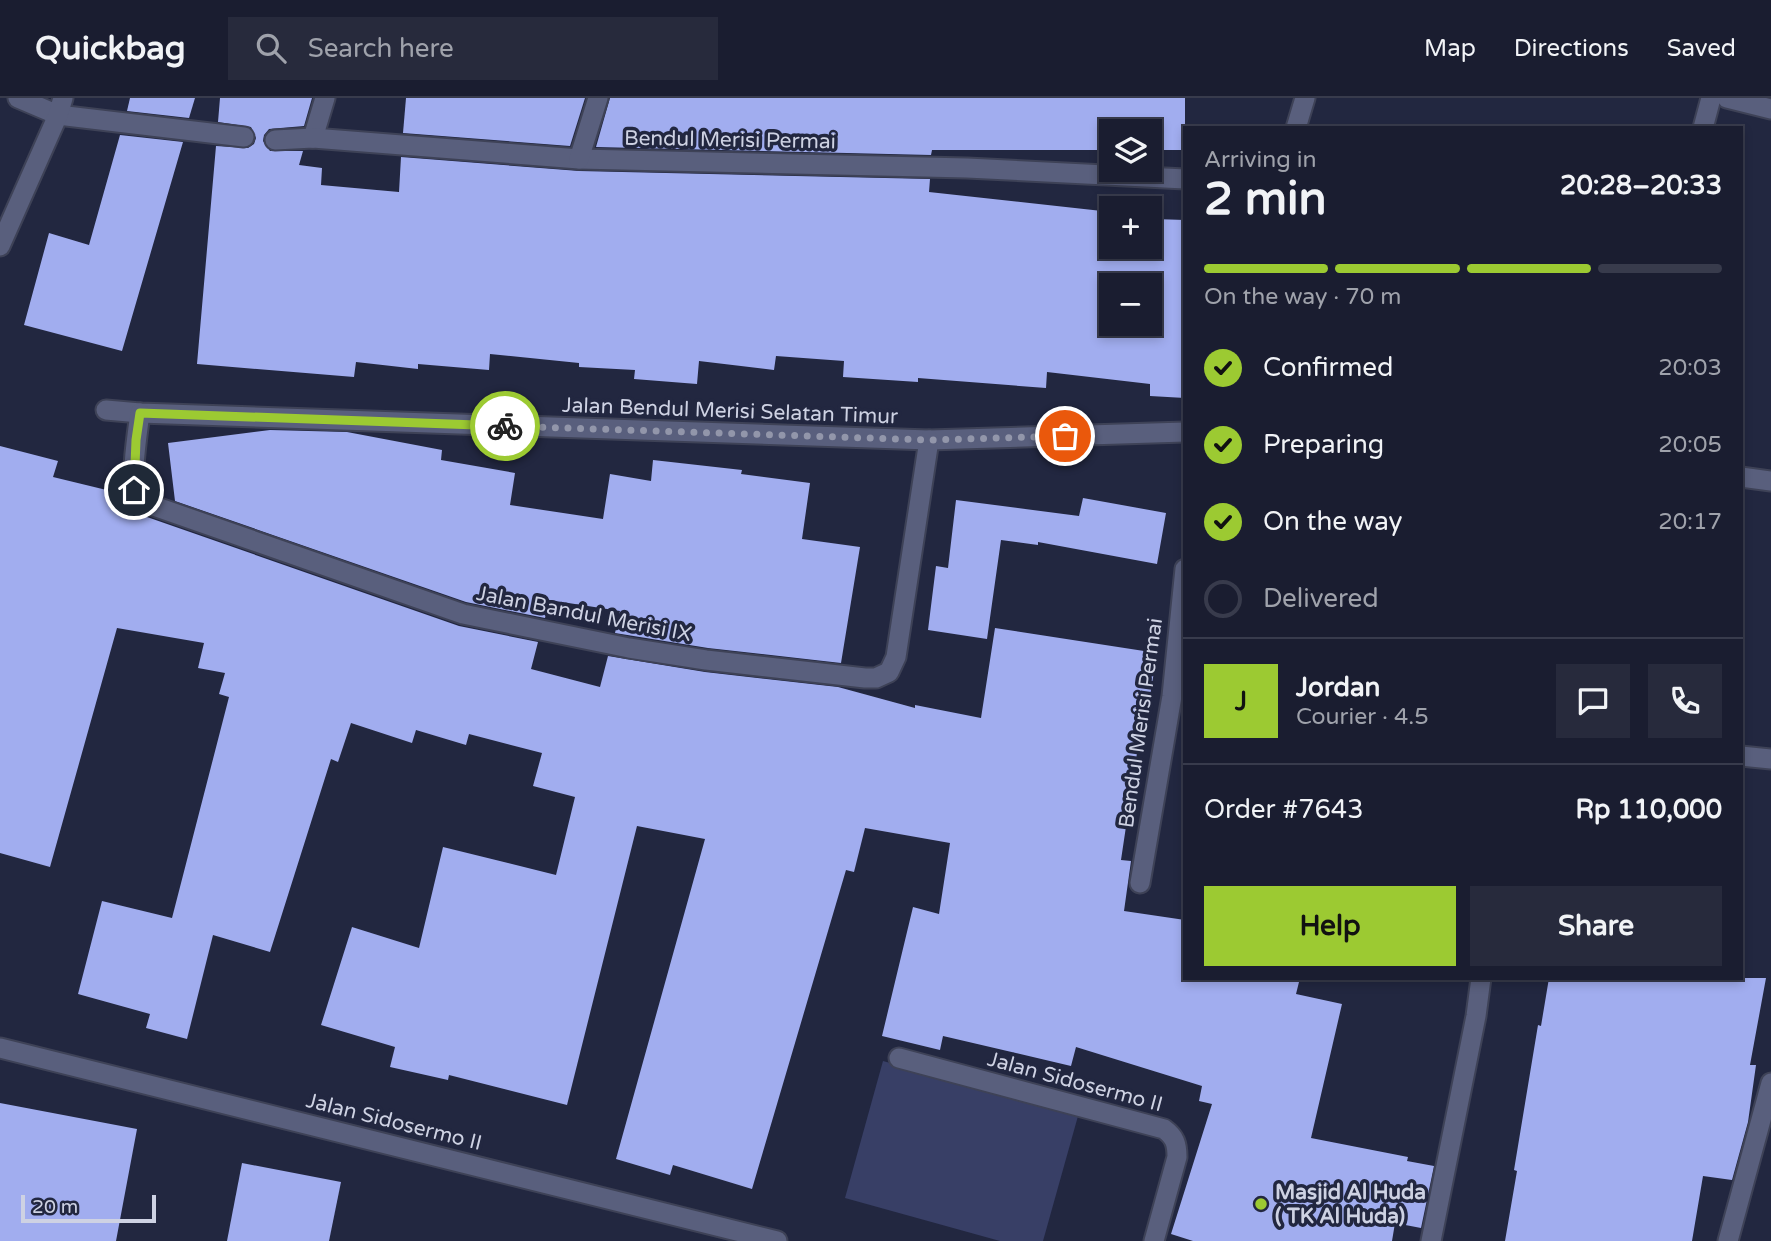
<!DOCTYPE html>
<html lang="en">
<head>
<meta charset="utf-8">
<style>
	body { margin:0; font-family:"Varela Round",sans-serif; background:#272a3c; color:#f1f3f6; height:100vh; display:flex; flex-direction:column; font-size:26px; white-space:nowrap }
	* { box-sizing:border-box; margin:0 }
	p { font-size:23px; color:#9fa2ab }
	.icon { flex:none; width:38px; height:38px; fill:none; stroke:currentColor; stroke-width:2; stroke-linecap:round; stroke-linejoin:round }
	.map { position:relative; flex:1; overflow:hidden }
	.side { position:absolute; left:1183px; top:28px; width:560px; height:854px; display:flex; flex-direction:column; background:#1a1d30; border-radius:0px; box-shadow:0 4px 10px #0003,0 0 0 2px #383b4c }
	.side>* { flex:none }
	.tools { position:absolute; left:1099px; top:21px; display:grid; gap:14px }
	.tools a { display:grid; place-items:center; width:63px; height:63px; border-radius:0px; background:#1a1d30; box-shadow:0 4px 10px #0003,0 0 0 2px #383b4c; font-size:35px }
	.scale { position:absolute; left:21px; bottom:18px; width:135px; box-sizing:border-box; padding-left:7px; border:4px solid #ced2e3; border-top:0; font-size:19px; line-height:24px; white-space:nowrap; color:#ced2e3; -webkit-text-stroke:5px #222740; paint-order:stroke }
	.pin { position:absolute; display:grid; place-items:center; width:60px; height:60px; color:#fff; margin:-30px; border:4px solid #fff; border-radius:50%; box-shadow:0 2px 7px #0007 }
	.courier { position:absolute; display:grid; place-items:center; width:70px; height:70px; margin:-35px; border:5px solid #9cca32; border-radius:50%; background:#fff; color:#222; box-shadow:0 2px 9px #0007 }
	.summary em { font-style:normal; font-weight:700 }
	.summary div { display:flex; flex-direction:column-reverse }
	.summary { display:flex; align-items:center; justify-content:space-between; height:119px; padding:0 21px }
	h1 { font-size:46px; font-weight:700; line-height:52px }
	.bar { display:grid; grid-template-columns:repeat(4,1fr); gap:10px 7px; align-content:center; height:84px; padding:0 21px }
	.bar i { height:9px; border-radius:5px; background:#383b4c }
	.bar .active { background:#9cca32 }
	.bar p { grid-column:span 4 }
	.line { display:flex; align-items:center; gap:18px; padding:0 21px; border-top:2px solid #383b4c }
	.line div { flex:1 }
	.round { display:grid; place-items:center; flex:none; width:74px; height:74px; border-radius:0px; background:#272a3c }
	ol { padding:0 21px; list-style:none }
	li { display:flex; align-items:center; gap:21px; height:77px }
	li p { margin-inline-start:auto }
	li .icon { padding:7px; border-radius:50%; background:#9cca32; color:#111; stroke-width:4 }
	li:last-child { color:#9fa2ab }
	li i { width:38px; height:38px; border:4px solid #383b4c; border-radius:50% }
	.button { display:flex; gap:14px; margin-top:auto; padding:14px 21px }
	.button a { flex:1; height:80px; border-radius:0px; background:#9cca32; color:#111; font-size:28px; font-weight:700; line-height:80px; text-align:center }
	.button a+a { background:#272a3c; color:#f1f3f6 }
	header { display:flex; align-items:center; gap:42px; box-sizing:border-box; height:98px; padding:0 35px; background:#1a1d30; border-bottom:2px solid #383b4c }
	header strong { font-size:33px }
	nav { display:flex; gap:38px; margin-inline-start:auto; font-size:24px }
	.search { width:490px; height:63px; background:#272a3c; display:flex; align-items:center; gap:18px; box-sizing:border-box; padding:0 24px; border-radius:0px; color:#9fa2ab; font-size:26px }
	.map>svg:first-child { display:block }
	.green { fill:#383f66 }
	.building { fill:#a1adef; fill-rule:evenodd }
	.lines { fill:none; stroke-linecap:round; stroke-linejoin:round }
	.minor-casing { stroke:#3e4257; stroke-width:23 }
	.minor { stroke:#595f7d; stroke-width:19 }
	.done { stroke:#9296aa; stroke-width:7; stroke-dasharray:0 12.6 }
	.route { stroke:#9cca32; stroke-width:9 }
	.poi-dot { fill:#9cca32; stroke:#222740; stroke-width:2.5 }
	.labels { text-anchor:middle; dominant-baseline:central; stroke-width:7; stroke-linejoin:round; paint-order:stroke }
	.street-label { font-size:21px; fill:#ced2e3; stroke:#222740 }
	.poi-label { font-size:21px; font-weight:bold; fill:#ced2e3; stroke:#222740; text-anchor:start }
</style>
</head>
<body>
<header>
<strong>Quickbag</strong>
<div class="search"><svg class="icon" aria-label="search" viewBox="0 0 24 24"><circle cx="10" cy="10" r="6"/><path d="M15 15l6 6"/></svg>Search here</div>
<nav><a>Map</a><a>Directions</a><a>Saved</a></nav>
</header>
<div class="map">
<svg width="1771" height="1143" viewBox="0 0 1771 1143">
	<rect width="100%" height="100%" fill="#222740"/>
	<polygon class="green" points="883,963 1078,1018 1043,1143 1000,1143 845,1100"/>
	<g class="building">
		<polygon points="130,0 195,0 189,20 127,13"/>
		<path d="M 220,0 L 312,0 L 304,28 L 269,31 L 264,37 L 263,43 L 270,53 L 303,53 L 299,67 L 322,70 L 321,87 L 399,94 L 401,59 L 579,73 L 930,81 L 929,94 L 1111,114 L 1111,149 L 1150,149 L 1150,118 L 1154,118 L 1154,121 L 1185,122 L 1185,300 L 1150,298 L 1150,286 L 1047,274 L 1046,290 L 918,280 L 918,284 L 843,279 L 844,263 L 776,258 L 774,272 L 699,263 L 697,286 L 634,281 L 635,272 L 579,269 L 579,265 L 490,256 L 489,272 L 418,266 L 418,271 L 356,264 L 354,279 L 197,266 L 216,48 L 248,50 L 254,46 L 256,40 L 251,29 L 218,24 ZM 1111,187 L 1150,187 L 1150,226 L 1111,226 Z"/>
		<polygon points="406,0 585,0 570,48 403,35"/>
		<polygon points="610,0 1185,0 1185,52 1150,52 1150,33 1111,33 1111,52 932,52 931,57 596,49"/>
		<polygon points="120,37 183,44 122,253 24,227 49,135 89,147"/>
		<polygon points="270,332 347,334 442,352 441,362 515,375 510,407 603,421 610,376 651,383 653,362 742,372 741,376 810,385 802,441 860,449 841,565 708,550 615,535 620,513 549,502 545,520 466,504 175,403 168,345"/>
		<polygon points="0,348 58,363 53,379 123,396 130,410 147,419 459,528 538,544 531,571 600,589 608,558 705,574 838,589 915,610 915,607 981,620 995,530 1157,555 1144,635 1140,635 1121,762 1131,763 1124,813 1185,822 1185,880 1300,880 1296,896 1342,906 1311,1040 1408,1059 1407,1063 1434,1068 1421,1130 1395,1125 1392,1143 1193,1143 1171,1136 1212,1006 1199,1003 1202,988 1076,949 1071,968 943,938 940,952 882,938 913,809 939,816 950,745 865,730 854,774 846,772 752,1091 673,1067 670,1077 616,1061 705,741 637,728 567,1007 449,977 448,982 390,969 395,949 321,927 352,829 419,850 443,749 556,777 575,699 533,688 542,655 469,636 466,647 416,632 412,645 351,625 338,664 331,661 270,854 213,837 187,941 146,930 150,916 78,896 102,803 172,820 229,599 219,596 225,575 198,570 204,545 117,530 50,769 0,755"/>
		<polygon points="1083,400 1166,415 1157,466 1038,444 1038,447 1001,442 987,541 928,532 936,468 948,470 956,402 1079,418"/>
		<polygon points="1549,880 1766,880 1750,967 1756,967 1748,1024 1732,1082 1703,1078 1692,1143 1505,1143 1517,1073 1514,1072 1538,927 1541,928"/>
		<polygon points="0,1005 137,1031 116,1143 0,1143"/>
		<polygon points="242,1065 341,1084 329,1143 227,1143"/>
	</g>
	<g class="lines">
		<g class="minor-casing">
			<g id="minor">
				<polyline points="18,0 58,17 244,39"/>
				<polyline points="1727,0 1771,11"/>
				<polyline points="1296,30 1305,0"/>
				<polyline points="1703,30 1711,0"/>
				<polyline points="313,40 325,0"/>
				<polyline points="275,42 313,40 579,61 967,70 1185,81"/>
				<polyline points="579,61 598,0"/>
				<polyline points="0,148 58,17 63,0"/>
				<polyline points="106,312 140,315 929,342 1185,334"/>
				<path d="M 140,315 C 138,331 129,386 137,399 C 140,403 146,405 151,407 L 463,516 L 629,550 L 706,562 L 865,580 L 876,580 L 889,574 L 896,559 L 929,342"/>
				<polyline points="1741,379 1771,383"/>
				<polyline points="1741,658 1771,661"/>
				<polyline points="1140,785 1172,598 1185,471"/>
				<polyline points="0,950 777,1143"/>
				<path d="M 899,960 L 1164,1031 C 1175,1039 1177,1046 1177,1059 L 1154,1143"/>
				<polyline points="1431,1143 1476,918 1481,880"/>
				<polyline points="1728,1143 1771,985"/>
			</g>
		</g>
		<use href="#minor" class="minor"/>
	</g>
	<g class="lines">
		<polyline class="done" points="505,328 929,342 1065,338"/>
		<polyline class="route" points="134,392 136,342 140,315 505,328"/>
	</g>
	<circle class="poi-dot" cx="1261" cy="1106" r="7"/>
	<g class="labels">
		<g class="street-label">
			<text transform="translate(730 42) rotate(1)">Bendul Merisi Permai</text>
			<text transform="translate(730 313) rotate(2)">Jalan Bendul Merisi Selatan Timur</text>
			<text transform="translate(584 516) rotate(11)">Jalan Bandul Merisi IX</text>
			<text transform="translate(1141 625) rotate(-82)">Bendul Merisi Permai</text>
			<text transform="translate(1075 984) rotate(15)">Jalan Sidosermo II</text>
			<text transform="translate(394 1024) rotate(14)">Jalan Sidosermo II</text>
		</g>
		<g class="poi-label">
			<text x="1275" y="1094">Masjid Al Huda<tspan x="1275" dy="24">( TK Al Huda)</tspan></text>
		</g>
	</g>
</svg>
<div class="tools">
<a><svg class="icon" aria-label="layers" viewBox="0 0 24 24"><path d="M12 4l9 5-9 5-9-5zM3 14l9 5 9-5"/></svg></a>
<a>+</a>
<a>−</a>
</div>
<div class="scale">20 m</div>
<div class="pin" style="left:1065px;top:338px;background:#ea580c"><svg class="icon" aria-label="bag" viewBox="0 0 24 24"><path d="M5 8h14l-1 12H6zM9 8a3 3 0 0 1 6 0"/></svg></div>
<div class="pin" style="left:134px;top:392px;background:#1f2937"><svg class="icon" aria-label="home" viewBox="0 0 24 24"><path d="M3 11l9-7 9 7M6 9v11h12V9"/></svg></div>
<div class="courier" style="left:505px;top:328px"><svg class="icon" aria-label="bike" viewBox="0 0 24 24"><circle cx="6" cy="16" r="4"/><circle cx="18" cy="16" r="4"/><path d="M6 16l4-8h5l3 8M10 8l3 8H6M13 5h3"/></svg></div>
<section class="side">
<div class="summary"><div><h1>2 min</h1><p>Arriving in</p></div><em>20:28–20:33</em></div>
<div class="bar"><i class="active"></i><i class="active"></i><i class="active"></i><i></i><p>On the way · 70 m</p></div>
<ol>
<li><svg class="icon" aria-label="check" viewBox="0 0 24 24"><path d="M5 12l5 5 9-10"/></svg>Confirmed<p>20:03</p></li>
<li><svg class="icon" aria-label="check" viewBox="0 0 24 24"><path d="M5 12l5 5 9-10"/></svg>Preparing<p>20:05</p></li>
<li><svg class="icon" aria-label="check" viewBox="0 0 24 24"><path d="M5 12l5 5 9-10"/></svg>On the way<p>20:17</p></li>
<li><i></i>Delivered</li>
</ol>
<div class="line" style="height:126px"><b class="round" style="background:#9cca32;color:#111">J</b><div><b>Jordan</b><p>Courier · 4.5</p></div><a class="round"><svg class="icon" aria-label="chat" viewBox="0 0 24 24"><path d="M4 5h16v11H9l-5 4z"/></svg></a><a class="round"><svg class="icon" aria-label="phone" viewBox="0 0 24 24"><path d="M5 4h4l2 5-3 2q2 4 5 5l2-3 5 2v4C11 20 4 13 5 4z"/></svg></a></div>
<div class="line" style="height:91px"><div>Order #7643</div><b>Rp 110,000</b></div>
<div class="button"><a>Help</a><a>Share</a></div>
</section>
</div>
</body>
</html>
